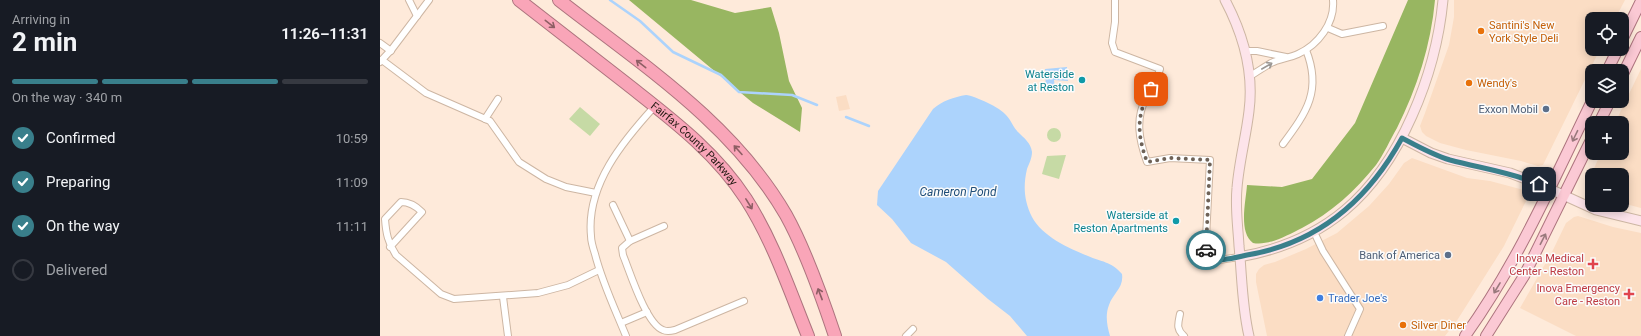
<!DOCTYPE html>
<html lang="en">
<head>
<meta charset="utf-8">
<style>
	body { margin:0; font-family:Roboto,sans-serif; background:#20242c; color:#f1f3f6; height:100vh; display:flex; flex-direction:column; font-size:15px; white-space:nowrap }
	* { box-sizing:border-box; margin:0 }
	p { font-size:13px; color:#9ea1a6 }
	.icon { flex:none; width:22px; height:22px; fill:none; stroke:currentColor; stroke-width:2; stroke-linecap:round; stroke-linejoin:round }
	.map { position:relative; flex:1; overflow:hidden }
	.side { display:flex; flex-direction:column; background:#171b24; width:380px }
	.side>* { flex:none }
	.tools { position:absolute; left:1205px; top:12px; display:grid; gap:8px }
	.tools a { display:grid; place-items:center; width:44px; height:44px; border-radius:8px; background:#171b24; box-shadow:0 2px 10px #0003; font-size:20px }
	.pin { position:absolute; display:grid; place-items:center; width:34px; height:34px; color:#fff; margin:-17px; border-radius:8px; box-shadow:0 2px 6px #0006 }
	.courier { position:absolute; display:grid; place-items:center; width:40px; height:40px; margin:-20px; border:3px solid #397f8b; border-radius:50%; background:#fff; color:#222; box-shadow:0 1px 5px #0007 }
	.head em { font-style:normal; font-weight:700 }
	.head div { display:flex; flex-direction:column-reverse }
	.head { display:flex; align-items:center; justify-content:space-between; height:68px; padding:0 12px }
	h1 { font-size:26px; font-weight:700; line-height:30px }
	.bar { display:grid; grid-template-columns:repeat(4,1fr); gap:6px 4px; align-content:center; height:48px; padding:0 12px }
	.bar i { height:5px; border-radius:3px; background:#363941 }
	.bar .current { background:#397f8b }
	.bar p { grid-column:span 4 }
	ol { padding:0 12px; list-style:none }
	li { display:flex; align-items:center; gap:12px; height:44px }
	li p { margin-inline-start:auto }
	li .icon { padding:4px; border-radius:50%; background:#397f8b; color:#fff; stroke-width:4 }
	li:last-child { color:#9ea1a6 }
	li i { width:22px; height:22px; border:2px solid #363941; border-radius:50% }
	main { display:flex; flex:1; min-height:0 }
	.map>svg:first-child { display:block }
	.built { fill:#fbddc4 }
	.green { fill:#c6daa5 }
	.forest { fill:#98b661 }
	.water { fill:#acd3fc }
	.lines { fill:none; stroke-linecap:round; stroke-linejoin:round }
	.stream { stroke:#acd3fc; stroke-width:2.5 }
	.street-casing { stroke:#cdb6a3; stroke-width:8 }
	.secondary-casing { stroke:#cdb6a3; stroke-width:11 }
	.primary-casing { stroke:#ad747e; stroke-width:12 }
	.highway-casing { stroke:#ad747e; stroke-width:14 }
	.street { stroke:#fff; stroke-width:6 }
	.secondary { stroke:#fde4ea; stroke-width:9 }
	.primary { stroke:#fbc9d4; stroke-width:10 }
	.highway { stroke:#f9a5b8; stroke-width:12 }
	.oneway { stroke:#8d5e64 }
	.oneway2 { stroke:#9b9794 }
	.oneway3 { stroke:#99797c }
	.done { stroke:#6e6257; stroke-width:4; stroke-dasharray:0 7.2 }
	.route { stroke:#397f8b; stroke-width:5 }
	.food-dot { fill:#e8710a; stroke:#fbfbfb; stroke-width:1.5 }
	.culture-dot { fill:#0f9aa8; stroke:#fbfbfb; stroke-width:1.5 }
	.service-dot { fill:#5c6f8a; stroke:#fbfbfb; stroke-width:1.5 }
	.health-dot { fill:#e0444e; stroke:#fbfbfb; stroke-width:1.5 }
	.shop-dot { fill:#3f7fe0; stroke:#fbfbfb; stroke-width:1.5 }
	.labels { text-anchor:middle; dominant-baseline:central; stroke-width:3; stroke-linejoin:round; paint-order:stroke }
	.food-label { font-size:11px; fill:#c56008; stroke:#fbfbfb; text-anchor:start }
	.culture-label { font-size:11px; fill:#0d838f; stroke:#fbfbfb; text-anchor:end }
	.service-label { font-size:11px; fill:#4e5e75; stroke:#fbfbfb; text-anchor:end }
	.street-label { font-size:11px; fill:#211811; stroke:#fbfbfb }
	.health-label { font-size:11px; fill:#be3a42; stroke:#fbfbfb; text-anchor:end }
	.shop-label { font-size:11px; fill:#366cbe; stroke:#fbfbfb; text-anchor:start }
	.water-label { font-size:12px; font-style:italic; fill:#1f4e79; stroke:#fbfbfb }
</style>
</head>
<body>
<main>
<section class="side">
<div class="head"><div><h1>2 min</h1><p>Arriving in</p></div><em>11:26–11:31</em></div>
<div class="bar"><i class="current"></i><i class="current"></i><i class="current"></i><i></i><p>On the way · 340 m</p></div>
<ol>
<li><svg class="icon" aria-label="check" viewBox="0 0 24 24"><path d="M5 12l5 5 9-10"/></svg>Confirmed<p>10:59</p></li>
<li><svg class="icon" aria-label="check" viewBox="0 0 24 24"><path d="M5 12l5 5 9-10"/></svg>Preparing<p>11:09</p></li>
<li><svg class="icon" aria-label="check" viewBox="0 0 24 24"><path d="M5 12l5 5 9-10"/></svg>On the way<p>11:11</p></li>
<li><i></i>Delivered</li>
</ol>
</section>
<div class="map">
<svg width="1261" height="336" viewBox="0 0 1261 336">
	<rect width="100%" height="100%" fill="#feeada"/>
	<g class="built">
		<polygon points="1074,0 1245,0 1235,19 1212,19 1212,49 1220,49 1163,165 1158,166 1141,161 1086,150 1060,143 1046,136 1042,132 1040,126 1045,113 1069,45 1074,17"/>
		<polygon points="1261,69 1261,208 1242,203 1242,175 1212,175 1212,191 1209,187 1210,177 1221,153 1242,153 1242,123 1235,123"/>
		<polygon points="466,95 470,109 459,111 456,97"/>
		<polygon points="1032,158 1087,178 1110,181 1140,189 1145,191 1147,195 1147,199 1124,246 1078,319 1065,336 887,336 876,282 876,274 879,269 884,265 895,262 926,249 957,233 989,206 1009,184 1024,163"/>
		<polygon points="1198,216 1233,227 1261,233 1261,336 1196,336 1140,308 1172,252 1186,223 1194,217"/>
	</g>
	<g class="green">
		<polygon points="200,107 220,124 210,136 189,119"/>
		<circle cx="674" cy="135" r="7"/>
		<polygon points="686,155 679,179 662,174 667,156"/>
	</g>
	<g class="forest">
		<polygon points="249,0 311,0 355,13 391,7 399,33 409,81 422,108 420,132 373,103"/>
		<path d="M 1028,0 L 1055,0 C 1051,45 1037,88 1017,128 C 1010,140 1004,154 996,165 C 975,191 951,213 922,228 C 908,235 889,246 873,243 C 858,232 866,201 867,185 L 902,187 L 932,179 L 975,123 Z"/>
	</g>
	<g class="water">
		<polygon points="687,67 688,81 674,80 675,89 666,90 665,69"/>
		<path d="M 586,95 C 595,96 621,108 626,115 C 631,120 633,127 638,132 C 644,138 651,143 652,152 C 652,158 649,164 647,169 C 643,186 644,201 652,217 C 662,236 688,248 708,256 C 721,262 731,261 742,274 C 744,288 733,293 729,305 C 725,315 727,326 730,336 L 647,336 L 630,316 L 608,299 L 566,262 L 531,243 L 512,219 L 497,205 L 498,191 L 553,109 C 562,101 574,97 586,95 Z"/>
	</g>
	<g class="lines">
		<g class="stream">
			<polyline points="230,0 260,21 293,52 341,75 359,92 412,95 437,105"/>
			<polyline points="466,117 489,126"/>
		</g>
		<g class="street-casing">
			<g id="street">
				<polyline points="29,0 37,16"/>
				<path d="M 735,0 L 735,22 L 732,43 L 735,52 L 780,69 C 777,80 771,88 766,98 C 755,119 759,140 767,162 L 790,158 L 830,160 L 825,257 L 839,260 L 859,257"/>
				<polyline points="948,28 962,34 1003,26"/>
				<polyline points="0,43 11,51"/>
				<polyline points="866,51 877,51 906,57"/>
				<polyline points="2,60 46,93 110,121 139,162 166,179 186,187 216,193"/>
				<polyline points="0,62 12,49 49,0"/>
				<path d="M 870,76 C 877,72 884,67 891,63 C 899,59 909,58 918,54 C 938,45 955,23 953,0"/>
				<polyline points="105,119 118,99"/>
				<path d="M 903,144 C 927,112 942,90 926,50"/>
				<polyline points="233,205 250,241"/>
				<path d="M 284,226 L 250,241 L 242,248 L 243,255 C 250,272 266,324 283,330 C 287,332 291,331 295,330 L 364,301"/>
				<polyline points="934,232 943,251 980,309 968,336"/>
				<path d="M 10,247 L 42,212 C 36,206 29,202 21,202 L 5,219 C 6,233 8,243 16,255 L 61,294 L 74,299 L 158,293 L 188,285 L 219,270"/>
				<polyline points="123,297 128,336"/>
				<path d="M 800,314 C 798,324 796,329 804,336"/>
				<polyline points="241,323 267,312"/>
				<path d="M 246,336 C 235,309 222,282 215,254 C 213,248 211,242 211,236 C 206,185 243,141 275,106"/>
				<polyline points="526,336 533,329"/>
			</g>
		</g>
		<g class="secondary-casing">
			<g id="secondary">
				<path d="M 845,0 C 863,34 874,72 869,111 C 866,137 859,162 857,188 C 855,208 858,227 859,246 C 862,276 862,307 869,336"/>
				<polyline points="1022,138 1051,153 1068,159 1130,173 1159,184 1216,210 1261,221"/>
				<path d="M 859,257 C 945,242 997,195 1032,116 C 1049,78 1059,42 1063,0"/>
			</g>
		</g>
		<g class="primary-casing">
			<g id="primary">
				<polyline points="1242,40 1261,1"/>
				<polyline points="1227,71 1238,49"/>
				<polyline points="1242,76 1261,37"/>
				<polyline points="1219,123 1230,101"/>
				<path d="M 1085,336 C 1137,264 1173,181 1212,101"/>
				<polyline points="1106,336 1144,276 1212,138"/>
			</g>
		</g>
		<g class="highway-casing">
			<g id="highway">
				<path id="s1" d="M 139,0 C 175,28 211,56 247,84 C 290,118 335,151 366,199 C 393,241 409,289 428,336"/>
				<path d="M 179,0 C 261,64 353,123 406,215 C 426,251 442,297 455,336"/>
			</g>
		</g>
		<use href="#street" class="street"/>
		<use href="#secondary" class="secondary"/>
		<use href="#primary" class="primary"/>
		<use href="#highway" class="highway"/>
	</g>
	<defs><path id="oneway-shaft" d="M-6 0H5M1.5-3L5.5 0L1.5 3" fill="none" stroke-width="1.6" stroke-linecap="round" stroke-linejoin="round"/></defs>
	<g class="oneway">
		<use href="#oneway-shaft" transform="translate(170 24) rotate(38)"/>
		<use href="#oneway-shaft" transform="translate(261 64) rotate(-142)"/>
		<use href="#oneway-shaft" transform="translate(358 150) rotate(-132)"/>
		<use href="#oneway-shaft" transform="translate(369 204) rotate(58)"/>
		<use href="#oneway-shaft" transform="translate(440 294) rotate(-111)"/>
	</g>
	<use class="oneway2" href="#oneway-shaft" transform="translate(887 66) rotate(-30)"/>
	<g class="oneway3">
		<use href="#oneway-shaft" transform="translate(1195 136) rotate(116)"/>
		<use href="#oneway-shaft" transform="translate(1163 239) rotate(-63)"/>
		<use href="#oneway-shaft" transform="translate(1117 288) rotate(121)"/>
	</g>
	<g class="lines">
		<path class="done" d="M 771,89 C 756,115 757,134 767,162 L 790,158 L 830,160 L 826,250"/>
		<path class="route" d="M 826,250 L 826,258 C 840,262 853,258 867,255 C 939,243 988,200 1022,138 C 1037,146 1053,155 1070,160 C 1100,168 1130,172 1159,184"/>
	</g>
	<g class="food-dot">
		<circle cx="1101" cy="31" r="4"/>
		<circle cx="1089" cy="83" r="4"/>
		<circle cx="1023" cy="325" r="4"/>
	</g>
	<g class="culture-dot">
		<circle cx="702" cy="80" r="4"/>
		<circle cx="796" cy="221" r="4"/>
	</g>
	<g class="service-dot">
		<circle cx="1166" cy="109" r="4"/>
		<circle cx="1068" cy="255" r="4"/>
	</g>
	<g class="health-dot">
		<path d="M1211 258h4v4h4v4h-4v4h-4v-4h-4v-4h4z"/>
		<path d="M1247 288h4v4h4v4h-4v4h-4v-4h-4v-4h4z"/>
	</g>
	<circle class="shop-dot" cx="940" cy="298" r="4"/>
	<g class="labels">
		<g class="food-label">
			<text x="1109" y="25">Santini's New<tspan x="1109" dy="13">York Style Deli</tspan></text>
			<text x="1097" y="83">Wendy's</text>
			<text x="1031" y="325">Silver Diner</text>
		</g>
		<g class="culture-label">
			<text x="694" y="74">Waterside<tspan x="694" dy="13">at Reston</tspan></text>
			<text x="788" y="215">Waterside at<tspan x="788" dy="13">Reston Apartments</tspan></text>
		</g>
		<g class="service-label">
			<text x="1158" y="109">Exxon Mobil</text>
			<text x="1060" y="255">Bank of America</text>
		</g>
		<g class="street-label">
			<text stroke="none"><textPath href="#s1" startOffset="227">Fairfax County Parkway</textPath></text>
		</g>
		<g class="health-label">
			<text x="1204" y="258">Inova Medical<tspan x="1204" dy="13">Center - Reston</tspan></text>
			<text x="1240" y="288">Inova Emergency<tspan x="1240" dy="13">Care - Reston</tspan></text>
		</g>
		<g class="shop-label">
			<text x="948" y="298">Trader Joe's</text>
		</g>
		<g class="water-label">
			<text x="578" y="192">Cameron Pond</text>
		</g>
	</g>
</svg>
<div class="tools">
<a><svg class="icon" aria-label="locate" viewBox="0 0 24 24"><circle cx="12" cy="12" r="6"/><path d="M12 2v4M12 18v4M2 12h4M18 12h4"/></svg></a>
<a><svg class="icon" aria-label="layers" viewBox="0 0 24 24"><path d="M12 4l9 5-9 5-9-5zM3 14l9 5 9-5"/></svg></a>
<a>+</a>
<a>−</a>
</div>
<div class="pin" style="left:771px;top:89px;background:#ea580c"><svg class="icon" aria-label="bag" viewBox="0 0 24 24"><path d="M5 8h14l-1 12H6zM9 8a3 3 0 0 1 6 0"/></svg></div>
<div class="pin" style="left:1159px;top:184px;background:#1f2937"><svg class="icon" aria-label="home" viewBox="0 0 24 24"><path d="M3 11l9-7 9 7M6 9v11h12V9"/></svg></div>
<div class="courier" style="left:826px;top:250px"><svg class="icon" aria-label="car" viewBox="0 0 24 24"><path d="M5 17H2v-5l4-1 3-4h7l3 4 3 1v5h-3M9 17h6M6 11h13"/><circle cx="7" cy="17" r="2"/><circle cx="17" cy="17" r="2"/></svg></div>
</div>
</main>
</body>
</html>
